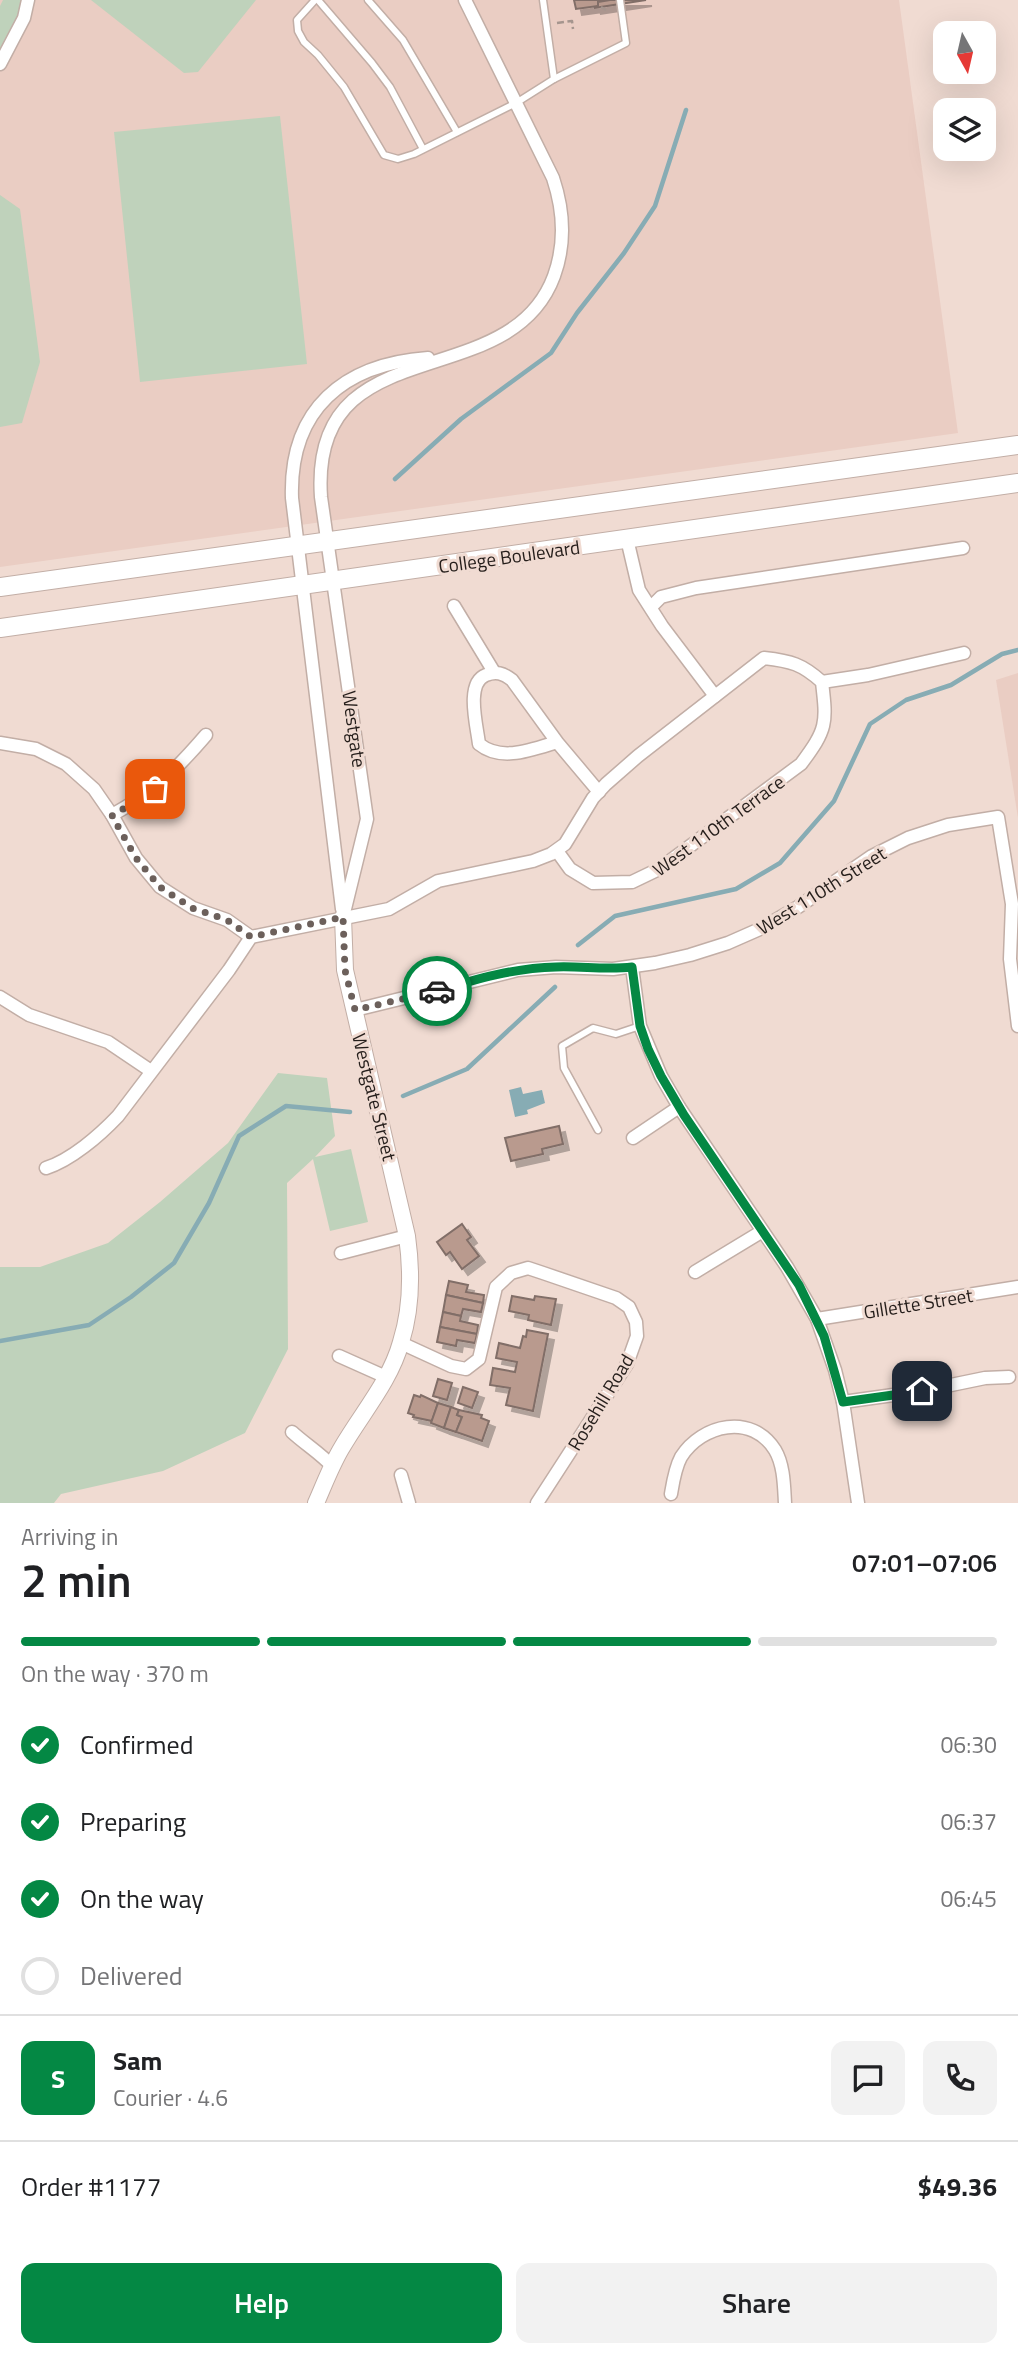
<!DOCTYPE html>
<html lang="en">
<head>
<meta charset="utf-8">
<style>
	body { margin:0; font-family:"Titillium Web",sans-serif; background:#f2f2f2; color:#202124; height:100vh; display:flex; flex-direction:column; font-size:26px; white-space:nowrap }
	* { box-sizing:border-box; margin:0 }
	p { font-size:23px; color:#757577 }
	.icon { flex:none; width:38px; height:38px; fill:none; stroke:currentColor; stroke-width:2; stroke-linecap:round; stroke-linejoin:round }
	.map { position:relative; height:1503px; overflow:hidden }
	.panel { display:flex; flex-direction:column; background:#fff; flex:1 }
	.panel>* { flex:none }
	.needle { width:46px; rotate:172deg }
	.buttons { position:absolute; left:933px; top:21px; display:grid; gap:14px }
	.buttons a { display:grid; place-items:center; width:63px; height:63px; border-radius:14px; background:#fff; box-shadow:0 7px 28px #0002; font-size:35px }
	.pin { position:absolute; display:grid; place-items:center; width:60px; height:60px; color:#fff; margin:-30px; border-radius:14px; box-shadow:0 4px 10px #0006 }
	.courier { position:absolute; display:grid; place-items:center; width:70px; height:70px; margin:-35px; border:5px solid #048844; border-radius:50%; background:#fff; color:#222; box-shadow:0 2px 9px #0007 }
	.head em { font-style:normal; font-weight:600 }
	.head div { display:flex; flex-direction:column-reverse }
	.head { display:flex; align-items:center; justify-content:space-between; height:119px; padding:0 21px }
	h1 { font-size:46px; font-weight:600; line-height:52px }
	.bar { display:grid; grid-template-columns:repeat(4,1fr); gap:10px 7px; align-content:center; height:84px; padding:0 21px }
	.bar i { height:9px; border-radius:5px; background:#e0e0e0 }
	.bar .active { background:#048844 }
	.bar p { grid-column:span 4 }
	.line { display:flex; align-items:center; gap:18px; padding:0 21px; border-top:2px solid #e0e0e0 }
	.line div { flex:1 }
	.round { display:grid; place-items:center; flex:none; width:74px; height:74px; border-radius:14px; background:#f2f2f2 }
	ol { padding:0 21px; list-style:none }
	li { display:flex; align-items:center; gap:21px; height:77px }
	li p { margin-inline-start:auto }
	li .icon { padding:7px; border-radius:50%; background:#048844; color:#fff; stroke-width:4 }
	li:last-child { color:#757577 }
	li i { width:38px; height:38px; border:4px solid #e0e0e0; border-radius:50% }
	.cta { display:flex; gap:14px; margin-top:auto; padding:14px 21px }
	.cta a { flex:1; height:80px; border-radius:14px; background:#048844; color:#fff; font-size:28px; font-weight:600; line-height:80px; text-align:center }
	.cta a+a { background:#f2f2f2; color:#202124 }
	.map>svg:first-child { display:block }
	.built { fill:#eacdc3 }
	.green { fill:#bfd2bb }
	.water { fill:#87acb4 }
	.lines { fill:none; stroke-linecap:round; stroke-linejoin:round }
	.stream { stroke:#87acb4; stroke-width:4.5 }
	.building { fill:#b99a8e; stroke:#816e67; stroke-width:2; filter:url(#shadow) }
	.service-casing { stroke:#c2aea6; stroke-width:9 }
	.minor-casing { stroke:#c2aea6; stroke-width:15 }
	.tertiary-casing { stroke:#c2aea6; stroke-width:18 }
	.secondary-casing { stroke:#c2aea6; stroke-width:20 }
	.path { stroke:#a5958e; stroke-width:2.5; stroke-dasharray:7 3.5; stroke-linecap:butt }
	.service { stroke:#fff; stroke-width:6 }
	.minor { stroke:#fff; stroke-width:12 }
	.tertiary { stroke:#fff; stroke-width:16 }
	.secondary { stroke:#fff; stroke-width:18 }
	.done { stroke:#6c605b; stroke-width:7; stroke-dasharray:0 12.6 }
	.route { stroke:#048844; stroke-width:9 }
	.labels { text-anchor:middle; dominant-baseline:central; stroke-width:6; stroke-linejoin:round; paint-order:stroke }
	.street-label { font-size:19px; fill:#251e1b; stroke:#f0dbd2 }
</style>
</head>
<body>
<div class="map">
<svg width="1018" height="1503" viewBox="0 0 1018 1503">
	<defs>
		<filter id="shadow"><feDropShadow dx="6" dy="6" stdDeviation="0" flood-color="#0004"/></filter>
	</defs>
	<rect width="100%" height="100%" fill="#f0dbd2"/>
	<g class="built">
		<polygon points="0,0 899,0 958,433 0,567"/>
		<polygon points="1018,673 1018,818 996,680"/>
	</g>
	<g class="green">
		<polygon points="3,0 24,0 0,56 0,6"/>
		<polygon points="91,0 256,0 198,72 184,73"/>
		<polygon points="280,116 307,364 140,382 114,132"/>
		<polygon points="0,195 20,209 40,362 22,423 0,427"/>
		<polygon points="278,1073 327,1078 335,1136 315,1157 351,1149 368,1222 330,1231 313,1159 287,1183 288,1349 245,1433 163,1471 61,1494 54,1503 0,1503 0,1267 40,1267 108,1243 160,1202 228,1143"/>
	</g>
	<polygon class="water" points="521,1087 523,1094 542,1090 545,1103 527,1110 528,1114 515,1117 509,1090"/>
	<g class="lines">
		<g class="stream">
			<polyline points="395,479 461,419 551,353 577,313 624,253 655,206 686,110"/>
			<polyline points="578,945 615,916 736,889 780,863 834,801 870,724 906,700 951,685 1002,654 1018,650"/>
			<polyline points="403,1096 467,1069 555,987"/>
			<polyline points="0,1341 89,1325 131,1297 174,1263 209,1203 239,1136 286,1106 350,1112"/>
		</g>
	</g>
	<g class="building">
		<polygon points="574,0 610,0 598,2 598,6 576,9"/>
		<polygon points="610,0 646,0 594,8 598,6 598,2"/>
		<polygon points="559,1126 563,1144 542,1149 543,1154 511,1161 505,1138"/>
		<polygon points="462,1224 471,1237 467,1240 479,1256 462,1269 450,1252 446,1255 437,1242"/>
		<polygon points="449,1281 468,1285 466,1292 484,1295 483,1303 446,1295"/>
		<polygon points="446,1295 483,1303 481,1312 463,1309 461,1316 443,1312"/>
		<polygon points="512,1296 534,1300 535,1296 556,1299 551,1325 528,1320 529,1315 509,1311"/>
		<polygon points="443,1312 461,1316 460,1321 478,1325 477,1334 440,1327"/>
		<polygon points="440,1327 477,1334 475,1343 457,1340 456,1346 437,1342"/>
		<polygon points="527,1330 548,1334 533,1411 506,1405 510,1388 490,1385 493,1368 515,1372 517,1362 496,1358 499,1343 520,1348 523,1336 526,1337"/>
		<polygon points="438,1379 452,1383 447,1400 433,1396"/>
		<polygon points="463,1387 478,1392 472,1408 458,1403"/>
		<polygon points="414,1395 420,1397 421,1395 438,1403 432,1421 413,1417 414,1415 408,1413"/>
		<polygon points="438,1403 451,1407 444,1428 431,1423"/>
		<polygon points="451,1407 459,1410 457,1415 462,1417 456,1432 444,1428"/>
		<polygon points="459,1410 482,1415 481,1418 489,1421 482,1441 456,1432 462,1417 457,1415"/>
	</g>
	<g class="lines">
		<g class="service-casing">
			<g id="service">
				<polyline points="315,0 297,20 298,31 304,42 318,55 344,87 384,155 398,159 414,154 516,103 554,79 626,43 620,0"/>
				<polyline points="318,0 372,63 390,87 423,149"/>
				<polyline points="368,0 403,40 457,132"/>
				<polyline points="543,0 554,79"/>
				<polyline points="598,1130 564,1068 562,1046 593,1028 616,1034 640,1026"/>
			</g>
		</g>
		<g class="minor-casing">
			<g id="minor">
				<polyline points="0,64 24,18 28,0"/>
				<polyline points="627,539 639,590 662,626 715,696"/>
				<polyline points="454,606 494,672"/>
				<polyline points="651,607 661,597 696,588 963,548"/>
				<polyline points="822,682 868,675 964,653"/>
				<path d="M 557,742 L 512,680 C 503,673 496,671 486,675 C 465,683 477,726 479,744 C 501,762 531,750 557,742 L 599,792"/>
				<polyline points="0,743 36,749 66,764 94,789 112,815 136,858 160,887 193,908 227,920 251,937"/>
				<path d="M 112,815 C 154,792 175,771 206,735"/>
				<path d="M 342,909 L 292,498 C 289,409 344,364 428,358"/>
				<path d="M 343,917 L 367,819 L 321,497 C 309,325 509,398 554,276 C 566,243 564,211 553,178 L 465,0"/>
				<polyline points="632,967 640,1026 661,1076 679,1107 787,1267 817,1319 835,1370 843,1402 858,1503"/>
				<polyline points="0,997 29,1015 108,1042 151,1071"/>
				<polyline points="355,1010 518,970 556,967 613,969 655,963 690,955 728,943 762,928 798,907 872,856 908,838 948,825 998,817 1012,904 1010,959 1018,1026"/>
				<polyline points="633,1138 679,1107"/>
				<path d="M 46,1168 C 71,1160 99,1136 118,1116 L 229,970 L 251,937 L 389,909 L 438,881 L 533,861 L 551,854 L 565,844 L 593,798 L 606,784 L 638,756 L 764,658 C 791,661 802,664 822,682 C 827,724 827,729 801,764 L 659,869 L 632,882 L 593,883 L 570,869 L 557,851"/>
				<polyline points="341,1253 407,1236"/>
				<polyline points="695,1272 761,1232"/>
				<polyline points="817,1319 1018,1287"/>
				<polyline points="401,1343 451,1366 466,1369 479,1359 496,1287 511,1273 528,1268 543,1273 616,1298 629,1307 636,1322 637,1336 627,1364 537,1503"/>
				<polyline points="339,1356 386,1377"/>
				<polyline points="843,1402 922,1391 985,1378 1009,1377"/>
				<path d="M 292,1432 C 305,1444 320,1453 332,1466"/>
				<polyline points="401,1475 409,1503"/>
				<path d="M 671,1494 C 673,1482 675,1468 681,1457 C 702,1424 752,1413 775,1450 C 784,1465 784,1486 785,1503"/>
			</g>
		</g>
		<g class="tertiary-casing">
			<path id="tertiary" d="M 316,1503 C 324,1485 331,1466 341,1449 C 361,1414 390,1382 401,1342 C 412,1307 412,1272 407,1236 L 345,970 L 343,917"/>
		</g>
		<g class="secondary-casing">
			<g id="secondary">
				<polyline points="0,587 1018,445"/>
				<polyline points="0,628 1018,483"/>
			</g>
		</g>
		<g class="path">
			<polyline points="601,7 606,10"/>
			<polyline points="557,23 572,21 573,29"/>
		</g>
		<use href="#service" class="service"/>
		<use href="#minor" class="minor"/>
		<use href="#tertiary" class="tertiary"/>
		<use href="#secondary" class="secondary"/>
	</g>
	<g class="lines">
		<polyline class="done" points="155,789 112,816 136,858 160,887 192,908 227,920 251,937 343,917 345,970 355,1010 437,991"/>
		<path class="route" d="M 437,991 C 476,979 514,968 556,967 C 581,966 607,970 632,967 L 640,1026 L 648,1049 L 661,1076 L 684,1115 L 799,1285 L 824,1336 L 843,1402 L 922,1391"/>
	</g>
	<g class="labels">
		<g class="street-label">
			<text transform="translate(509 556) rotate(-8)">College Boulevard</text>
			<text transform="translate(355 729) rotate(82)">Westgate</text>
			<text transform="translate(718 825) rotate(-36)">West 110th Terrace</text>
			<text transform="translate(821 890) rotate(-32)">West 110th Street</text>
			<text transform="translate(375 1097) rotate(76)">Westgate Street</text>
			<text transform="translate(918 1303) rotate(-9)">Gillette Street</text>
			<text transform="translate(600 1402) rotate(-59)">Rosehill Road</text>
		</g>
	</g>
</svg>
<div class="buttons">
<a><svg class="needle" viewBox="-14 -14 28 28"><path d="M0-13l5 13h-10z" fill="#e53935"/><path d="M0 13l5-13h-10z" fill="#757577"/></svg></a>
<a><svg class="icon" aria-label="layers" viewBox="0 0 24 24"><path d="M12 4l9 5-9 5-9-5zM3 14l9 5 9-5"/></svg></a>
</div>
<div class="pin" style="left:155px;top:789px;background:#ea580c"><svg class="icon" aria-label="bag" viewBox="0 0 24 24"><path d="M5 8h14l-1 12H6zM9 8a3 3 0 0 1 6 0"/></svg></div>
<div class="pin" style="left:922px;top:1391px;background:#1f2937"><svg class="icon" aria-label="home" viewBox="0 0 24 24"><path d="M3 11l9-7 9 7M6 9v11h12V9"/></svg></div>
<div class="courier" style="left:437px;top:991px"><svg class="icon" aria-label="car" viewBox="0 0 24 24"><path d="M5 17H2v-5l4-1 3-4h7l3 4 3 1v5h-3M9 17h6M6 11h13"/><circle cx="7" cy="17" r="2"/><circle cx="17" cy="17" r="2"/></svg></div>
</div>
<section class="panel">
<div class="head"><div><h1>2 min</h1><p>Arriving in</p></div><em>07:01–07:06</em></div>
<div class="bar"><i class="active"></i><i class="active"></i><i class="active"></i><i></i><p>On the way · 370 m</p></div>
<ol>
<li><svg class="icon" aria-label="check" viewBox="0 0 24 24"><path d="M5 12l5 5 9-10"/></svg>Confirmed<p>06:30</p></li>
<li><svg class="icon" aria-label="check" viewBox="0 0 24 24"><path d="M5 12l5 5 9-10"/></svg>Preparing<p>06:37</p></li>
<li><svg class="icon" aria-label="check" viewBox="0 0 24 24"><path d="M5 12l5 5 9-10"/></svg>On the way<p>06:45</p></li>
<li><i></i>Delivered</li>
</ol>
<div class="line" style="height:126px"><b class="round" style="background:#048844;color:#fff">S</b><div><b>Sam</b><p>Courier · 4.6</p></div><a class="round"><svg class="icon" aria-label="chat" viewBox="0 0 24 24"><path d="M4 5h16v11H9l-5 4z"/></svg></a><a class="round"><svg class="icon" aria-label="phone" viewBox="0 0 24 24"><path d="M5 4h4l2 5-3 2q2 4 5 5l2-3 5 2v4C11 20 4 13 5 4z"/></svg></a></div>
<div class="line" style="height:91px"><div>Order #1177</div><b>$49.36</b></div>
<div class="cta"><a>Help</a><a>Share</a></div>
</section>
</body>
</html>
